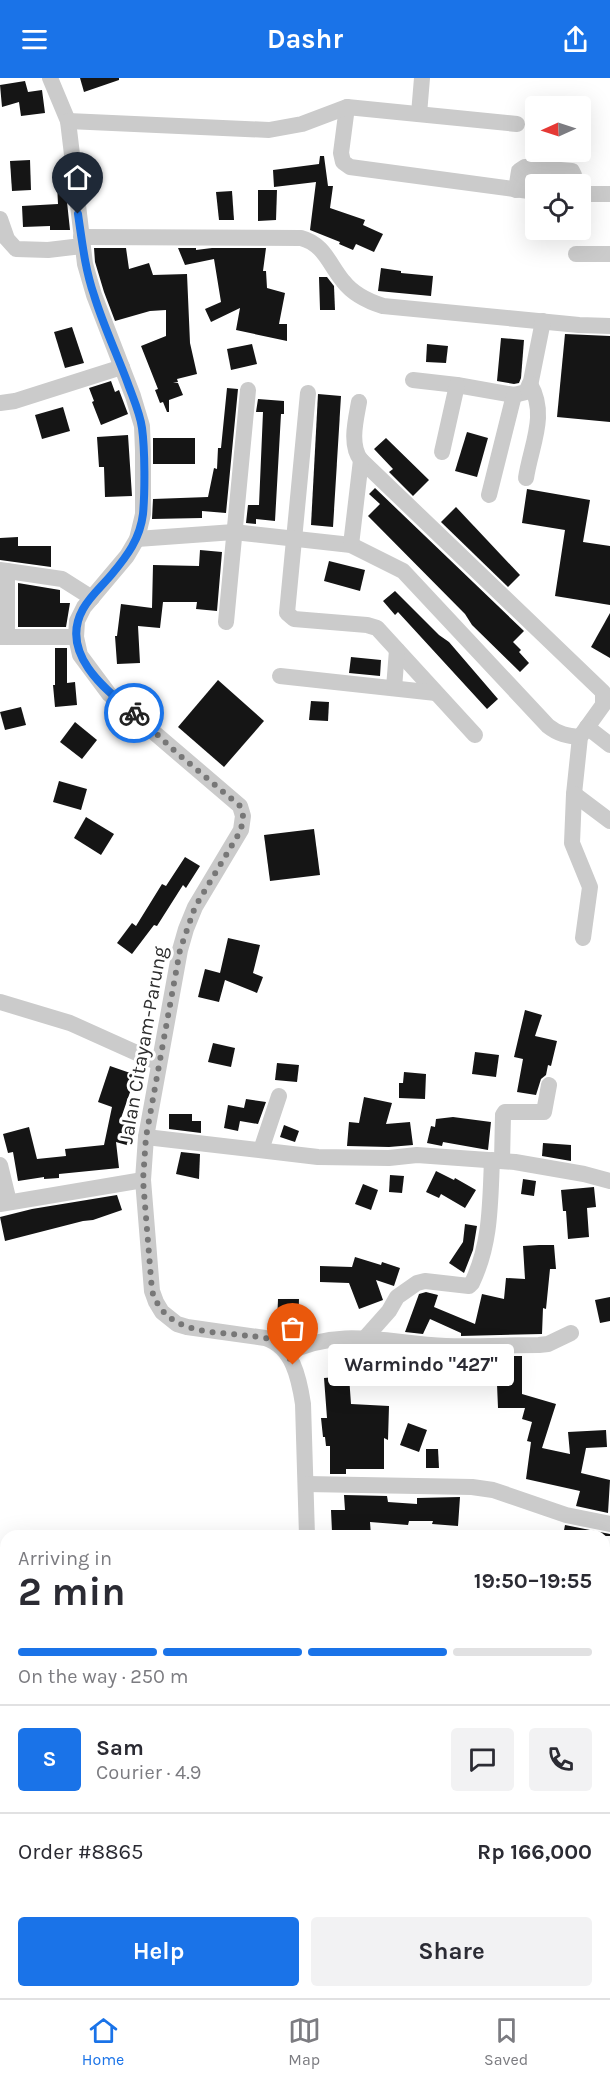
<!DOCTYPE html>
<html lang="en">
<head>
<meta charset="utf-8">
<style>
	body { margin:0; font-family:Karla,sans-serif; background:#f2f2f3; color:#2b2b33; height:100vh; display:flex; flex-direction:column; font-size:22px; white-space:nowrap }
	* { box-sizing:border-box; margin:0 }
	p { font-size:20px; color:#7c7c81 }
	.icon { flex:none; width:33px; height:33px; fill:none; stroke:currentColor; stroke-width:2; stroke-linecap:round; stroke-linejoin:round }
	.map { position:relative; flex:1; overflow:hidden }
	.sheet { position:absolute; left:0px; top:1452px; width:610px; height:468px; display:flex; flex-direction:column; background:#fff; border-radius:18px 18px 0 0; box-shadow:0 6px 24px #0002 }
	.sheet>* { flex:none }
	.needle { width:39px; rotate:267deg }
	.tools { position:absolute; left:525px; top:18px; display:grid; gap:12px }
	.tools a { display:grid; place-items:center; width:66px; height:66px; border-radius:6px; background:#fff; box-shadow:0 6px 24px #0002; font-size:30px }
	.pin { position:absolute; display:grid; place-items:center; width:51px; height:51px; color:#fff; margin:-62px -26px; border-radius:50% 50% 50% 0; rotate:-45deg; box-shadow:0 0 6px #0007 }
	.pin .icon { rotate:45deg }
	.courier { position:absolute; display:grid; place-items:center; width:60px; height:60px; margin:-30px; border:4px solid #1a73e8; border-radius:50%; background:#fff; color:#222; box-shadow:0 2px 8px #0007 }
	.bubble { position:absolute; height:42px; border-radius:6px; background:#fff; box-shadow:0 6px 24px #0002; font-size:20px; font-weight:700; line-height:42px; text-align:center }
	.summary em { font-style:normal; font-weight:700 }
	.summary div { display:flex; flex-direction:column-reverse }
	.summary { display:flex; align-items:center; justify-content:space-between; height:102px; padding:0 18px }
	h1 { font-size:39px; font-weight:700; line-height:45px }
	.bar { display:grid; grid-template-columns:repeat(4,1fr); gap:9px 6px; align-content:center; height:72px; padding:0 18px }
	.bar i { height:8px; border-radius:4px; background:#e1e1e2 }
	.bar .selected { background:#1a73e8 }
	.bar p { grid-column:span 4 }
	.line { display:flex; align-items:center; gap:15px; padding:0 18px; border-top:2px solid #e1e1e2 }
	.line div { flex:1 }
	.round { display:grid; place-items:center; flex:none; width:63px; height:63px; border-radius:6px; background:#f2f2f3 }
	.action { display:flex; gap:12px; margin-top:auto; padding:12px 18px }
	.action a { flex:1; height:69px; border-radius:6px; background:#1a73e8; color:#fff; font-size:24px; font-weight:700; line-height:69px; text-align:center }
	.action a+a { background:#f2f2f3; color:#2b2b33 }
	header { display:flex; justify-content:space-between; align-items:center; height:78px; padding:0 18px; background:#1a73e8; color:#fff; font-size:27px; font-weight:700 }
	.menu { display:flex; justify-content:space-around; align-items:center; height:84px; border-top:2px solid #e1e1e2; background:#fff; font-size:16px; color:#7c7c81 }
	.menu a { display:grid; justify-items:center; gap:3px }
	.menu .selected { color:#1a73e8 }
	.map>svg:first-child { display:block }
	.building { fill:#151515 }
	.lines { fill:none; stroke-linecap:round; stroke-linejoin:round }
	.minor { stroke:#cbcbcb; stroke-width:16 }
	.done { stroke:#777; stroke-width:6; stroke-dasharray:0 10.8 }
	.route { stroke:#1a73e8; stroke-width:8 }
	.labels { text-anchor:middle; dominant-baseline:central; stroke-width:6; stroke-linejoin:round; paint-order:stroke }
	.street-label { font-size:20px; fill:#2e2e2e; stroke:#fff }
</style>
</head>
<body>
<header><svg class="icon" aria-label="menu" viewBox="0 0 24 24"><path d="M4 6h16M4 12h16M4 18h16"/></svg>Dashr<svg class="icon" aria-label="share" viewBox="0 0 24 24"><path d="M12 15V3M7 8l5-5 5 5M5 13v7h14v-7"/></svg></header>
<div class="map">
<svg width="610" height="1920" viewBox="0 0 610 1920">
	<rect width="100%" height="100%" fill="#fff"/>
	<g class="building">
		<polygon points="80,0 119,0 119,2 84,14"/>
		<polygon points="25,3 28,14 42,12 45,35 21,38 19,24 2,29 0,7"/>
		<polygon points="320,78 324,78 328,108 333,108 330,130 365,142 363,147 383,156 374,174 356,166 353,172 339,166 340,164 310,152 316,104 274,109 273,92 319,86"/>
		<polygon points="30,82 31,112 12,113 10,83"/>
		<polygon points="65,105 70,152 50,152 50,148 23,149 22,128 58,126 57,106"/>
		<polygon points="258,112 277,112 276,142 258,143"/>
		<polygon points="232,113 234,142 219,142 216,114"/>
		<polygon points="94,170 126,170 129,191 149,185 153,197 187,196 190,265 197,296 177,301 178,304 173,305 178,305 183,317 169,322 169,334 167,334 163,324 160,325 155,312 158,311 141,268 166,258 166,232 150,233 115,243 104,214 95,184"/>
		<polygon points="178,170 196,170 196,172 212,170 266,170 263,193 266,193 267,210 285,215 279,246 287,246 287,263 236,252 240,230 211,244 205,231 221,224 214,181 185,187"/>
		<polygon points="381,190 401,193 401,195 433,198 431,218 378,213"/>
		<polygon points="319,199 327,199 334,208 335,232 320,232"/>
		<polygon points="72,249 84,285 65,290 54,254"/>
		<polygon points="565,256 610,258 610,344 557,339"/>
		<polygon points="501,260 524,262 521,300 519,305 514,306 497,303"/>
		<polygon points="252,266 257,286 231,292 227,271"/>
		<polygon points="427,266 448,268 446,285 426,284"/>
		<polygon points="111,303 115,314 119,312 128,336 101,347 92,324 94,323 89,310"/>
		<polygon points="227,310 238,311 226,435 202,433 202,440 152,441 153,421 208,419 214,390 217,391 218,370 221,370"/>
		<polygon points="318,316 341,318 333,449 311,447"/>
		<polygon points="258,321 284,323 284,336 281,336 275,443 256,441 256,446 246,445 248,427 259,427 263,334 256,334"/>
		<polygon points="63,329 70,353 42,361 35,337"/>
		<polygon points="467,354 488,360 477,399 455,393"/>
		<polygon points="128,357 132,418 105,419 104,389 99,389 97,359"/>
		<rect x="153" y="360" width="42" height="26"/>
		<polygon points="386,360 429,402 413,418 389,394 393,391 374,371"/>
		<polygon points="375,410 524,553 513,564 521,572 519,574 529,585 520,594 472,547 465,536 368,438 380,426 369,416"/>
		<polygon points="527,411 590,422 583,464 610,468 610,527 555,518 565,452 522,445"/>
		<polygon points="456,429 520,497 508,509 441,444"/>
		<polygon points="18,459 18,468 51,468 51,489 0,482 0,460"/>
		<polygon points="200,472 222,474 217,533 196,531 197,524 163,524 160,550 138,548 140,585 117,586 115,558 117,558 121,526 152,530 153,487 199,488"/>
		<polygon points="329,483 365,492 360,513 324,503"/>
		<polygon points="18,505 60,512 60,525 70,525 66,549 18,549"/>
		<polygon points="395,513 439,557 449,564 498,621 487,631 398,534 395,537 383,523"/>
		<polygon points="610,535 610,580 591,569"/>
		<polygon points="55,570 67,570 67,605 75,604 77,627 55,629 53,607 55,607"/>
		<polygon points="351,579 381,582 380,598 349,595"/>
		<polygon points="218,602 264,643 224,689 178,649"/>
		<polygon points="311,623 329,624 328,643 309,642"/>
		<polygon points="21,629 26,647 5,652 0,634"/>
		<polygon points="75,644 97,662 82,681 60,664"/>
		<polygon points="59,703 87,711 81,732 53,724"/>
		<polygon points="86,739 114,756 101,777 74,760"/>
		<polygon points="314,751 320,797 270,803 264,757"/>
		<polygon points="185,779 200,788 186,810 183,807 157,848 154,847 132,876 117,865 132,845 136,848 162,806 166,808"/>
		<polygon points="228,860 260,867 253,895 263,899 257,915 225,902 219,924 198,919 205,891 220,895"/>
		<polygon points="525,932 542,937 535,958 557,963 551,988 548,987 546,997 541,1001 536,1017 517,1014 523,981 514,979"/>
		<polygon points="213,965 235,970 231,989 208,984"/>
		<polygon points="475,974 499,977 496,999 472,996"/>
		<polygon points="277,985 299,987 297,1004 275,1002"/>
		<polygon points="110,988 136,997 120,1043 135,1046 130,1068 116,1064 119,1090 59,1096 59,1100 44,1101 44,1099 18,1103 13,1074 8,1075 3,1056 29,1049 37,1081 66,1078 65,1071 104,1067 112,1029 98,1024"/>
		<polygon points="404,994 426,996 425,1021 399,1020 399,1005 403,1005"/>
		<polygon points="364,1019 392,1025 386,1046 410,1044 413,1067 389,1069 347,1068 349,1044 359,1045"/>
		<polygon points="246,1021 266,1024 258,1046 240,1043 238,1053 224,1050 228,1027 244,1030"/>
		<polygon points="169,1036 192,1036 192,1043 201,1043 201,1055 169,1051"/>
		<polygon points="453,1039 491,1044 488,1072 443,1064 442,1068 427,1065 431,1048 435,1049 436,1041"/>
		<polygon points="284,1047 299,1053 295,1064 280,1059"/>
		<polygon points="543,1065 571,1067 571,1083 542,1078"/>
		<polygon points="181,1074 200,1076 199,1101 176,1096"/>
		<polygon points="436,1093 454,1102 455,1100 476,1112 465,1130 441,1116 439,1120 426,1114"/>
		<polygon points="390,1097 404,1098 402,1115 389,1114"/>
		<polygon points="523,1101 536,1103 534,1118 521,1116"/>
		<polygon points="363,1106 378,1112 371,1132 355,1126"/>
		<polygon points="594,1109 596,1129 587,1130 589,1159 568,1161 566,1133 563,1133 561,1112"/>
		<polygon points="117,1117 122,1132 93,1142 83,1143 5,1163 0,1139 32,1131"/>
		<polygon points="465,1146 477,1148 473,1172 464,1195 449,1185 463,1164"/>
		<polygon points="539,1167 554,1167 556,1191 550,1191 546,1231 543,1230 542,1256 461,1258 461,1255 430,1241 423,1256 405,1254 419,1216 426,1214 438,1217 434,1229 475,1246 482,1216 504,1221 506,1200 525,1201 523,1168"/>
		<polygon points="355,1179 381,1187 382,1184 400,1190 394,1208 376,1202 383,1222 359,1231 349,1205 320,1204 320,1188 352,1189"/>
		<polygon points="610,1219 610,1243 600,1245 595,1222"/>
		<polygon points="278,1221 299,1221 298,1247 277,1247"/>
		<polygon points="504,1278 522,1278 522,1316 556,1326 542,1370 570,1376 568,1354 606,1352 607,1369 586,1370 581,1395 610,1402 608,1435 576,1428 580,1413 526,1401 531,1364 527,1363 532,1344 522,1341 525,1330 498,1330 497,1306 504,1306"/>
		<polygon points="462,1279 477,1279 478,1302 452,1304 451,1281 462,1281"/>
		<polygon points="349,1298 351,1326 389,1328 388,1362 384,1360 384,1391 346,1391 346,1396 330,1396 330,1368 326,1368 325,1359 323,1359 321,1340 327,1340 324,1300"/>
		<polygon points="408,1345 427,1352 419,1374 400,1367"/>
		<polygon points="426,1371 438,1371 439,1390 426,1390"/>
		<polygon points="344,1417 387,1418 388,1424 417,1426 417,1420 460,1419 458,1448 432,1446 433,1443 409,1443 408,1447 370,1444 371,1458 346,1458 346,1453 332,1454 331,1432 345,1432"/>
		<polygon points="565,1447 610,1456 610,1458 563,1458"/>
	</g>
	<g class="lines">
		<g class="minor">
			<path d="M 50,0 L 68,43 L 85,186 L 94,217 L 133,318 L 142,348 L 143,373 L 143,436 L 137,461 L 127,478 L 84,529 L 77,543 L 76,559 L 80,577 L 109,616 L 240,728 L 243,738 L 241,752 L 195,829 L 186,851 L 180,872 L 146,1059 L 143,1102 L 152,1213 L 156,1224 L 162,1234 L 177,1246 L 187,1249 L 265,1260 C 293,1269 299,1300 303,1326 L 307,1458"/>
			<polyline points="347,29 341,75 343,84 350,89 536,114"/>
			<polyline points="419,36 422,0"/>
			<polyline points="68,43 269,52 302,46 347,29 517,46"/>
			<polyline points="516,112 519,93 525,89 572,93 574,97 573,106"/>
			<polyline points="580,116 610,116"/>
			<polyline points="0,141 7,161 16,171 48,172 82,168"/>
			<path d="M 81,159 L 301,160 C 324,166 329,186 343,203 C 353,216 367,223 383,228 L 579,247 L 610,248"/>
			<polyline points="576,176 610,176"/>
			<polyline points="413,302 457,307 514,317 526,314 531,303 543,243"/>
			<polyline points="308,315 287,535 294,541 367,547 377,550 475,657"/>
			<path d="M 359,324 C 356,341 349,367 361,382 L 603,614 L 603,627 L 580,659 L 574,716 L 572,765 L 590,809 L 583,860"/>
			<polyline points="0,325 15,323 122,289"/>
			<polyline points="442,374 457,307"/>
			<path d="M 526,400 C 531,367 548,337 530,306"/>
			<polyline points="489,417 514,317"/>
			<path d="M 137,461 L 234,454 L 351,467 L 403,493 L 548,648 C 558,656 567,658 580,659"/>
			<polyline points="351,467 361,382"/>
			<polyline points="0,492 62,501 92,520"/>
			<polyline points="226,544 248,312"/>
			<polyline points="0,559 76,559"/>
			<polyline points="7,559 7,493"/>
			<polyline points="280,598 436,615"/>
			<polyline points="394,610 397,572"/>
			<polyline points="587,649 610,667"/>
			<polyline points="574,716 610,743"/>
			<polyline points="0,924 70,945 159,985"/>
			<polyline points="146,1059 318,1079 389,1080 417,1077 515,1084 584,1096 610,1103"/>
			<polyline points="261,1072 279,1018"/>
			<polyline points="502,1083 503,1037 505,1034 544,1034 549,1007"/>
			<polyline points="0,1087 9,1124"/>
			<polyline points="0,1126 143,1102"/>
			<path d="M 365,1260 L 389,1233 L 397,1219 L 417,1205 L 425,1203 L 469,1208 L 472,1205 C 491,1165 490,1126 492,1082"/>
			<path d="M 287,1275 C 343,1248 389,1266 446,1268 C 477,1269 508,1267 539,1267 L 548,1266 L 571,1255"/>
			<polyline points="306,1406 472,1409 493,1412 566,1437 610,1446"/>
			<polyline points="604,1843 610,1843"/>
			<polyline points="358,1914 359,1920"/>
			<polyline points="542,1914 545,1920"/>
		</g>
	</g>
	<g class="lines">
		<path class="done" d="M 134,635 L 177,675 L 240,728 L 243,738 L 241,752 L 195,829 L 180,872 L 146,1059 L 143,1102 L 152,1213 C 166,1257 211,1253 250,1258 C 257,1259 266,1259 273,1263 C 283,1267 288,1277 293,1287"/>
		<path class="route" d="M 78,136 C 82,163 85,191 94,217 C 103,247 117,276 128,306 C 133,320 140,335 142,350 C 145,372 145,414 143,436 C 140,461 127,478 112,496 C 103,507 90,518 83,531 C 59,574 104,611 134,635"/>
	</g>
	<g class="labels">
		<g class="street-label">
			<text transform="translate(143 967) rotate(-80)">Jalan Citayam-Parung</text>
		</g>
	</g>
</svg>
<div class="tools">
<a><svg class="needle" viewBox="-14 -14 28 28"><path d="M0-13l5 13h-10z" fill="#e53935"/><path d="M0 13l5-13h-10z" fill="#7c7c81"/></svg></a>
<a><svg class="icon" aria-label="locate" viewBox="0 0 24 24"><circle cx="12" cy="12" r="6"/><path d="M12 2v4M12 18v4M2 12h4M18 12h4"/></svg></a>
</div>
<div class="pin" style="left:293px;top:1287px;background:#ea580c"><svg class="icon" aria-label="bag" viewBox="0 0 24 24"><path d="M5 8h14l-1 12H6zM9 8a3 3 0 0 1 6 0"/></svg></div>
<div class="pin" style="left:78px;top:136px;background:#1f2937"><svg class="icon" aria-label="home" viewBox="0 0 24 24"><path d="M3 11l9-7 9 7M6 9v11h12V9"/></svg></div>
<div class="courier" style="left:134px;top:635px"><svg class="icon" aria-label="bike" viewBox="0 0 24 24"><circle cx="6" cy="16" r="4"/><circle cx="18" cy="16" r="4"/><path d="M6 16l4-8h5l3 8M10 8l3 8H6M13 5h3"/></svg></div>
<div class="bubble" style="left:328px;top:1266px;width:186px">Warmindo &quot;427&quot;</div>
<section class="sheet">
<div class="summary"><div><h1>2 min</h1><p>Arriving in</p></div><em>19:50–19:55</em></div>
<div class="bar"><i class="selected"></i><i class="selected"></i><i class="selected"></i><i></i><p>On the way · 250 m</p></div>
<div class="line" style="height:108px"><b class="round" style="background:#1a73e8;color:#fff">S</b><div><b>Sam</b><p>Courier · 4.9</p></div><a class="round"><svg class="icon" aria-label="chat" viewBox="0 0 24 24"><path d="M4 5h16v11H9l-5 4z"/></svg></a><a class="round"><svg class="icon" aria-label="phone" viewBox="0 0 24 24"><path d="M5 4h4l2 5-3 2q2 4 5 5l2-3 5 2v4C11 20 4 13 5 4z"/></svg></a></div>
<div class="line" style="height:78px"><div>Order #8865</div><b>Rp 166,000</b></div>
<div class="action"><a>Help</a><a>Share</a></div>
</section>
</div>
<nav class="menu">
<a class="selected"><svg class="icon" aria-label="home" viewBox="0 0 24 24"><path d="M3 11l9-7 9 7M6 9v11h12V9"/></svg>Home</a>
<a><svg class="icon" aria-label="map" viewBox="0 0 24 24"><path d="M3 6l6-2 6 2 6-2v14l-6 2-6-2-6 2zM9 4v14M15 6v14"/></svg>Map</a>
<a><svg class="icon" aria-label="saved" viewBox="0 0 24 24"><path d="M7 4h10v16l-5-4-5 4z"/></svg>Saved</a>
</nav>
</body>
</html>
